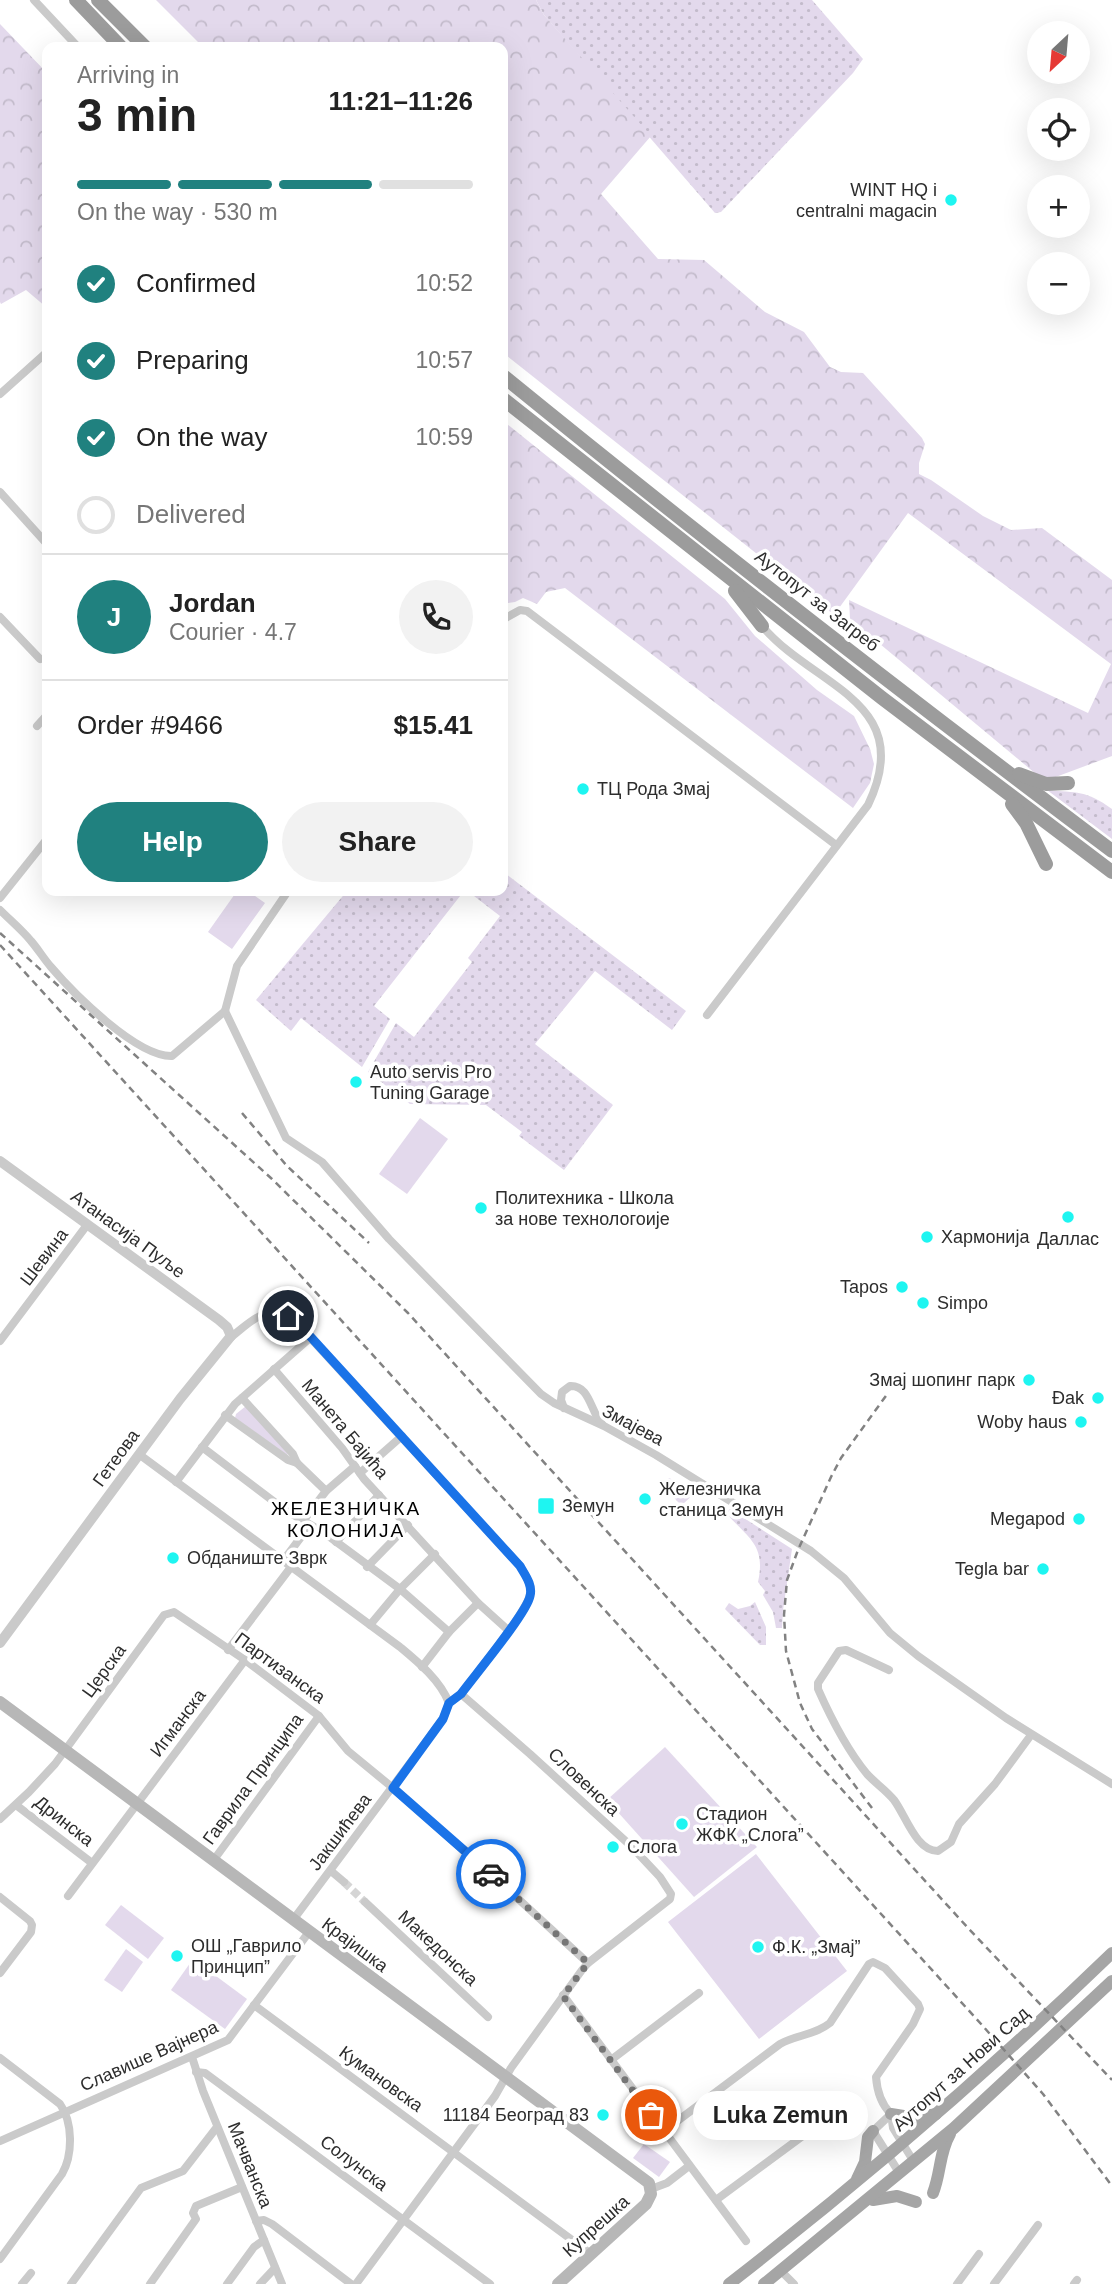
<!DOCTYPE html>
<html lang="en">
<head>
<meta charset="utf-8">
<style>
	body { margin:0; font-family:Arial,sans-serif; background:#f2f2f2; color:#222; height:100vh; display:flex; flex-direction:column; font-size:26px; white-space:nowrap }
	* { box-sizing:border-box; margin:0 }
	p { font-size:23px; color:#767676 }
	.icon { flex:none; width:38px; height:38px; fill:none; stroke:currentColor; stroke-width:2; stroke-linecap:round; stroke-linejoin:round }
	.map { position:relative; flex:1; overflow:hidden }
	.drawer { position:absolute; left:42px; top:42px; width:466px; height:854px; display:flex; flex-direction:column; background:#fff; border-radius:14px; box-shadow:0 7px 28px #0002 }
	.drawer>* { flex:none }
	.needle { width:46px; rotate:206deg }
	.controls { position:absolute; left:1027px; top:21px; display:grid; gap:14px }
	.controls a { display:grid; place-items:center; width:63px; height:63px; border-radius:50%; background:#fff; box-shadow:0 7px 28px #0002; font-size:35px }
	.pin { position:absolute; display:grid; place-items:center; width:60px; height:60px; color:#fff; margin:-30px; border:4px solid #fff; border-radius:50%; box-shadow:0 2px 7px #0007 }
	.courier { position:absolute; display:grid; place-items:center; width:70px; height:70px; margin:-35px; border:5px solid #1a73e8; border-radius:50%; background:#fff; color:#222; box-shadow:0 2px 9px #0007 }
	.bubble { position:absolute; height:49px; border-radius:24px; background:#fff; box-shadow:0 7px 28px #0002; font-size:23px; font-weight:600; line-height:49px; text-align:center }
	.headline em { font-style:normal; font-weight:600 }
	.headline div { display:flex; flex-direction:column-reverse }
	.headline { display:flex; align-items:center; justify-content:space-between; height:119px; padding:0 35px }
	h1 { font-size:46px; font-weight:600; line-height:52px }
	.bar { display:grid; grid-template-columns:repeat(4,1fr); gap:10px 7px; align-content:center; height:84px; padding:0 35px }
	.bar i { height:9px; border-radius:5px; background:#e0e0e0 }
	.bar .on { background:#20817f }
	.bar p { grid-column:span 4 }
	.line { display:flex; align-items:center; gap:18px; padding:0 35px; border-top:2px solid #e0e0e0 }
	.line div { flex:1 }
	.round { display:grid; place-items:center; flex:none; width:74px; height:74px; border-radius:37px; background:#f2f2f2 }
	ol { padding:0 35px; list-style:none }
	li { display:flex; align-items:center; gap:21px; height:77px }
	li p { margin-inline-start:auto }
	li .icon { padding:7px; border-radius:50%; background:#20817f; color:#fff; stroke-width:4 }
	li:last-child { color:#767676 }
	li i { width:38px; height:38px; border:4px solid #e0e0e0; border-radius:50% }
	.cta { display:flex; gap:14px; margin-top:auto; padding:14px 35px }
	.cta a { flex:1; height:80px; border-radius:42px; background:#20817f; color:#fff; font-size:28px; font-weight:600; line-height:80px; text-align:center }
	.cta a+a { background:#f2f2f2; color:#222 }
	.map>svg:first-child { display:block }
	.grass { fill:url(#grass-dots) }
	.forest { fill:url(#forest-crowns) }
	.green { fill:#e3d9ec }
	.lines { fill:none; stroke-linecap:round; stroke-linejoin:round }
	.minor-tunnel { stroke:#d5d5d5; stroke-width:8; stroke-dasharray:8 4; stroke-linecap:butt }
	.minor { stroke:#cacaca; stroke-width:8 }
	.tertiary { stroke:#cacaca; stroke-width:10 }
	.secondary { stroke:#b7b7b7; stroke-width:12 }
	.primary { stroke:#a5a5a5; stroke-width:12 }
	.trunk { stroke:#9c9c9c; stroke-width:14 }
	.rail { stroke:#828282; stroke-width:2.5; stroke-dasharray:7 5; stroke-linecap:butt }
	.done { stroke:#767676; stroke-width:7; stroke-dasharray:0 12.6 }
	.route { stroke:#1a73e8; stroke-width:9 }
	.poi-dot { fill:#1ef5f1; stroke:#fff; stroke-width:2.5 }
	.labels { text-anchor:middle; dominant-baseline:central; stroke-width:7; stroke-linejoin:round; paint-order:stroke }
	.poi-label { font-size:18px; fill:#2d2d2d; stroke:#fff; text-anchor:start }
	.street-label { font-size:18px; fill:#2d2d2d; stroke:#fff }
	.neighbourhood-label { font-size:19px; letter-spacing:2px; fill:#000; stroke:#fff }
</style>
</head>
<body>
<div class="map">
<svg width="1112" height="2284" viewBox="0 0 1112 2284">
	<defs>
		<pattern id="grass-dots" width="8" height="8" patternUnits="userSpaceOnUse" patternTransform="scale(1.75)"><rect width="8" height="8" fill="#e3d9ec"/><path d="M2 2h.1M6 6h.1" fill="none" stroke="#c3bbcb" stroke-width="1.8" stroke-linecap="round"/></pattern>
		<pattern id="forest-crowns" width="20" height="18" patternUnits="userSpaceOnUse" patternTransform="scale(1.75)"><rect width="20" height="18" fill="#e3d9ec"/><path d="M2 6a3 3 0 1 1 6 0M12 15a3 3 0 1 1 6 0" fill="none" stroke="#c3bbcb"/></pattern>
	</defs>
	<rect width="100%" height="100%" fill="#fff"/>
	<g class="grass">
		<polygon points="536,0 812,0 863,59 853,73 721,212 715,213 544,15"/>
		<path d="M 1047,790 C 1077,793 1086,790 1112,809 L 1112,839 Z"/>
		<polygon points="502,871 686,1011 672,1030 595,971 535,1044 613,1105 564,1170 519,1136 522,1132 486,1105 410,1104 368,1072 396,1023 414,1037 472,962 468,958 500,916 474,896 478,891 502,891"/>
		<polygon points="347,891 464,891 374,1006 390,1019 362,1067 301,1018 291,1031 256,1000"/>
		<polygon points="669,1478 694,1490 695,1493 683,1504 679,1503 663,1486"/>
		<path d="M 730,1509 L 792,1549 L 783,1610 L 782,1628 L 776,1628 L 773,1612 L 763,1595 L 765,1591 L 758,1582 C 766,1545 749,1539 726,1513 Z"/>
		<polygon points="755,1602 766,1627 766,1645 760,1645 725,1609 729,1603 738,1609 750,1606"/>
	</g>
	<g class="forest">
		<polygon points="156,0 536,0 544,15 651,136 601,194 658,259 704,260 765,312 804,332 830,367 841,372 863,373 922,438 925,444 919,463 919,474 931,480 983,516 1011,530 1042,528 1112,580 1112,756 1053,778 1042,779 850,619 849,600 1088,713 1111,664 908,513 834,615 502,352 502,47 203,47"/>
		<polygon points="0,24 47,73 46,307 26,290 1,304 0,302"/>
		<polygon points="502,420 725,599 755,636 817,690 854,716 870,749 874,764 870,783 853,808 565,588 546,592 537,604 523,598 515,602 502,604"/>
	</g>
	<g class="green">
		<polygon points="237,891 248,891 265,903 232,949 208,932"/>
		<polygon points="420,1118 448,1139 407,1194 379,1174"/>
		<polygon points="246,1406 288,1454 287,1455 235,1418 236,1414"/>
		<polygon points="665,1747 757,1847 694,1897 607,1800"/>
		<polygon points="756,1854 847,1971 759,2039 668,1922"/>
		<polygon points="121,1905 164,1938 148,1959 105,1925"/>
		<polygon points="126,1949 143,1962 122,1992 104,1980"/>
		<polygon points="193,1959 247,1999 225,2029 171,1990"/>
		<polygon points="644,2144 670,2162 659,2177 633,2158"/>
	</g>
	<g class="lines">
		<polyline class="minor-tunnel" points="344,1882 365,1902"/>
		<g class="minor">
			<polyline points="34,0 78,47"/>
			<polyline points="0,394 47,352"/>
			<polyline points="0,492 47,544"/>
			<polyline points="0,617 40,659"/>
			<polyline points="502,620 520,610 527,611 836,845"/>
			<polyline points="37,726 47,715"/>
			<polyline points="0,898 47,839"/>
			<path d="M 0,910 C 10,920 22,930 31,941 C 38,949 44,959 51,967 C 74,994 137,1057 172,1056 L 225,1011"/>
			<polyline points="225,1011 286,1138 322,1162 389,1239 541,1394 554,1403 604,1426 656,1455 811,1551 844,1578 890,1633 918,1656 1006,1718 1112,1784"/>
			<polyline points="225,1011 237,966 288,891"/>
			<path d="M 707,1015 L 868,805 C 918,701 813,687 762,626"/>
			<path d="M 230,1338 C 252,1321 265,1303 293,1319 L 520,1566 C 524,1573 530,1581 531,1590 C 531,1608 474,1676 461,1694 L 449,1703 L 443,1719 L 293,1920"/>
			<polyline points="0,1341 87,1225"/>
			<polyline points="274,1369 342,1448 364,1479 478,1603 508,1630"/>
			<polyline points="242,1398 293,1454 297,1463 326,1491"/>
			<path d="M 564,1408 L 561,1400 L 562,1392 L 570,1386 C 590,1385 590,1411 602,1424"/>
			<polyline points="225,1415 288,1460 297,1463"/>
			<polyline points="202,1447 285,1510 323,1532 400,1589 449,1632"/>
			<path d="M 140,1455 L 400,1647 C 418,1662 440,1680 449,1703"/>
			<polyline points="360,1473 402,1436"/>
			<polyline points="176,1482 235,1404 310,1338"/>
			<polyline points="303,1521 326,1491 355,1466"/>
			<polyline points="336,1542 379,1495"/>
			<polyline points="283,1561 310,1525"/>
			<polyline points="367,1567 408,1525"/>
			<polyline points="370,1625 400,1589 435,1554"/>
			<polyline points="228,1650 291,1567"/>
			<polyline points="422,1667 449,1632 478,1603"/>
			<path d="M 889,1670 L 846,1650 L 839,1651 L 818,1683 L 818,1689 C 830,1716 848,1751 867,1774 C 875,1783 886,1790 894,1800 C 906,1816 916,1851 938,1851 L 951,1842 L 959,1824 L 995,1784 L 1031,1735"/>
			<polyline points="16,1805 92,1863"/>
			<polyline points="0,1819 29,1792 55,1764 164,1615 174,1612 245,1660 319,1716 348,1751 393,1788 514,1895 588,1963"/>
			<polyline points="213,1861 319,1716"/>
			<polyline points="331,1871 344,1882"/>
			<polyline points="68,1896 245,1660"/>
			<polyline points="0,1897 30,1921 32,1925 31,1932 0,1973"/>
			<polyline points="365,1902 488,2017"/>
			<polyline points="563,1995 746,2241"/>
			<polyline points="254,2005 591,2254"/>
			<polyline points="192,2057 203,2091 282,2284"/>
			<path d="M 0,2058 L 60,2104 C 73,2122 73,2155 62,2174 L 0,2259"/>
			<polyline points="611,2060 699,1993"/>
			<polyline points="196,2072 205,2073 490,2284"/>
			<polyline points="891,2114 873,2131 900,2174"/>
			<polyline points="891,2114 893,2128 914,2162"/>
			<path d="M 664,2131 L 780,2044 C 796,2035 815,2035 830,2023 L 869,1964 L 873,1962 L 885,1968 L 918,2004 L 920,2009 L 913,2024 L 876,2077 C 877,2091 881,2104 891,2114"/>
			<polyline points="0,2141 228,2040 309,1932"/>
			<polyline points="651,2189 667,2183 689,2166"/>
			<polyline points="716,2200 804,2135"/>
			<polyline points="256,2221 264,2220 272,2224 351,2284"/>
			<polyline points="781,2271 794,2284"/>
			<polyline points="22,2284 31,2273"/>
			<polyline points="71,2284 141,2188 183,2171 217,2127"/>
			<polyline points="150,2284 196,2219 193,2213 196,2206 242,2187"/>
			<polyline points="227,2284 254,2247 264,2240"/>
			<polyline points="260,2284 275,2268"/>
			<polyline points="356,2284 495,2096 511,2068 582,1970 588,1963 670,1899 671,1894 660,1877 631,1846 530,1754 461,1694"/>
			<polyline points="957,2284 979,2254"/>
			<polyline points="994,2284 1038,2225"/>
			<polyline points="1074,2284 1077,2280"/>
		</g>
		<polyline class="tertiary" points="0,1161 219,1320 227,1327 231,1336 180,1399 0,1643"/>
		<polyline class="secondary" points="0,1702 649,2183 651,2194 646,2204 558,2284"/>
		<g class="primary">
			<polyline points="891,2114 916,2118 936,2114"/>
			<polyline points="857,2179 865,2162 868,2137 873,2131"/>
			<path d="M 933,2193 C 941,2173 939,2153 950,2134"/>
			<polyline points="873,2200 897,2196 916,2202"/>
			<path d="M 729,2284 C 863,2180 990,2071 1112,1953"/>
			<polyline points="764,2284 954,2128 1112,1981"/>
		</g>
		<g class="trunk">
			<polyline points="76,0 121,47"/>
			<polyline points="98,0 145,47"/>
			<path d="M 502,375 C 702,538 906,696 1112,851"/>
			<polyline points="502,398 882,698 1112,872"/>
			<polyline points="735,591 762,626"/>
			<polyline points="1019,774 1046,784 1068,783"/>
			<polyline points="1012,804 1026,823 1046,864"/>
		</g>
		<g class="rail">
			<polyline points="0,933 272,1179 408,1313 968,1928 1112,2080"/>
			<polyline points="0,945 982,2025 1043,2094 1112,2186"/>
			<polyline points="242,1113 287,1166 369,1243"/>
			<polyline points="872,1808 812,1729 800,1703 786,1651 784,1615 787,1580 798,1550 831,1477 841,1458 888,1393"/>
		</g>
	</g>
	<g class="lines">
		<polyline class="done" points="491,1874 588,1963 563,1996 651,2115"/>
		<path class="route" d="M 288,1316 L 298,1323 L 520,1566 C 525,1575 533,1585 530,1596 C 527,1613 475,1675 461,1694 L 449,1703 L 443,1719 L 393,1788 L 491,1874"/>
	</g>
	<g class="poi-dot">
		<circle cx="951" cy="200" r="7"/>
		<circle cx="583" cy="789" r="7"/>
		<circle cx="356" cy="1082" r="7"/>
		<circle cx="481" cy="1208" r="7"/>
		<circle cx="1068" cy="1217" r="7"/>
		<circle cx="927" cy="1237" r="7"/>
		<circle cx="902" cy="1287" r="7"/>
		<circle cx="923" cy="1303" r="7"/>
		<circle cx="1029" cy="1380" r="7"/>
		<circle cx="1098" cy="1398" r="7"/>
		<circle cx="1081" cy="1422" r="7"/>
		<circle cx="645" cy="1499" r="7"/>
		<rect x="537" y="1497" width="18" height="18" rx="3.5"/>
		<circle cx="1079" cy="1519" r="7"/>
		<circle cx="173" cy="1558" r="7"/>
		<circle cx="1043" cy="1569" r="7"/>
		<circle cx="682" cy="1824" r="7"/>
		<circle cx="613" cy="1847" r="7"/>
		<circle cx="758" cy="1947" r="7"/>
		<circle cx="177" cy="1956" r="7"/>
		<circle cx="603" cy="2115" r="7"/>
	</g>
	<g class="labels">
		<g class="poi-label">
			<text x="937" y="190" text-anchor="end">WINT HQ i<tspan x="937" dy="21">centralni magacin</tspan></text>
			<text x="597" y="789">ТЦ Рода Змај</text>
			<text x="370" y="1072">Auto servis Pro<tspan x="370" dy="21">Tuning Garage</tspan></text>
			<text x="495" y="1198">Политехника - Школа<tspan x="495" dy="21">за нове технологоије</tspan></text>
			<text x="941" y="1237">Хармонија</text>
			<text x="1068" y="1239" text-anchor="middle">Даллас</text>
			<text x="888" y="1287" text-anchor="end">Tapos</text>
			<text x="937" y="1303">Simpo</text>
			<text x="1015" y="1380" text-anchor="end">Змај шопинг парк</text>
			<text x="1084" y="1398" text-anchor="end">Đak</text>
			<text x="1067" y="1422" text-anchor="end">Woby haus</text>
			<text x="659" y="1489">Железничка<tspan x="659" dy="21">станица Земун</tspan></text>
			<text x="562" y="1506">Земун</text>
			<text x="1065" y="1519" text-anchor="end">Megapod</text>
			<text x="187" y="1558">Обданиште Зврк</text>
			<text x="1029" y="1569" text-anchor="end">Tegla bar</text>
			<text x="696" y="1814">Стадион<tspan x="696" dy="21">ЖФК „Слога”</tspan></text>
			<text x="627" y="1847">Слога</text>
			<text x="191" y="1946">ОШ „Гаврило<tspan x="191" dy="21">Принцип”</tspan></text>
			<text x="772" y="1947">Ф.К. „Змај”</text>
			<text x="589" y="2115" text-anchor="end">11184 Београд 83</text>
		</g>
		<g class="street-label">
			<text transform="translate(817 601) rotate(38)">Аутопут за Загреб</text>
			<text transform="translate(128 1234) rotate(36)">Атанасија Пуље</text>
			<text transform="translate(44 1257) rotate(-53)">Шевина</text>
			<text transform="translate(633 1425) rotate(28)">Змајева</text>
			<text transform="translate(345 1429) rotate(50)">Манета Бајића</text>
			<text transform="translate(116 1458) rotate(-54)">Гетеова</text>
			<text transform="translate(280 1668) rotate(36)">Партизанска</text>
			<text transform="translate(104 1671) rotate(-54)">Церска</text>
			<text transform="translate(178 1723) rotate(-53)">Игманска</text>
			<text transform="translate(253 1779) rotate(-54)">Гаврила Принципа</text>
			<text transform="translate(584 1782) rotate(43)">Словенска</text>
			<text transform="translate(64 1821) rotate(38)">Дринска</text>
			<text transform="translate(340 1832) rotate(-53)">Јакшићева</text>
			<text transform="translate(355 1945) rotate(37)">Крајишка</text>
			<text transform="translate(438 1948) rotate(43)">Македонска</text>
			<text transform="translate(149 2056) rotate(-24)">Славише Вајнера</text>
			<text transform="translate(961 2069) rotate(-42)">Аутопут за Нови Сад</text>
			<text transform="translate(381 2079) rotate(36)">Кумановска</text>
			<text transform="translate(354 2163) rotate(37)">Солунска</text>
			<text transform="translate(250 2165) rotate(68)">Мачванска</text>
			<text transform="translate(596 2226) rotate(-42)">Купрешка</text>
		</g>
		<g class="neighbourhood-label">
			<text x="346" y="1508">ЖЕЛЕЗНИЧКА<tspan x="346" dy="22">КОЛОНИЈА</tspan></text>
		</g>
	</g>
</svg>
<div class="controls">
<a><svg class="needle" viewBox="-14 -14 28 28"><path d="M0-13l5 13h-10z" fill="#e53935"/><path d="M0 13l5-13h-10z" fill="#767676"/></svg></a>
<a><svg class="icon" aria-label="locate" viewBox="0 0 24 24"><circle cx="12" cy="12" r="6"/><path d="M12 2v4M12 18v4M2 12h4M18 12h4"/></svg></a>
<a>+</a>
<a>−</a>
</div>
<div class="pin" style="left:651px;top:2115px;background:#ea580c"><svg class="icon" aria-label="bag" viewBox="0 0 24 24"><path d="M5 8h14l-1 12H6zM9 8a3 3 0 0 1 6 0"/></svg></div>
<div class="pin" style="left:288px;top:1316px;background:#1f2937"><svg class="icon" aria-label="home" viewBox="0 0 24 24"><path d="M3 11l9-7 9 7M6 9v11h12V9"/></svg></div>
<div class="courier" style="left:491px;top:1874px"><svg class="icon" aria-label="car" viewBox="0 0 24 24"><path d="M5 17H2v-5l4-1 3-4h7l3 4 3 1v5h-3M9 17h6M6 11h13"/><circle cx="7" cy="17" r="2"/><circle cx="17" cy="17" r="2"/></svg></div>
<div class="bubble" style="left:693px;top:2091px;width:175px">Luka Zemun</div>
<section class="drawer">
<div class="headline"><div><h1>3 min</h1><p>Arriving in</p></div><em>11:21–11:26</em></div>
<div class="bar"><i class="on"></i><i class="on"></i><i class="on"></i><i></i><p>On the way · 530 m</p></div>
<ol>
<li><svg class="icon" aria-label="check" viewBox="0 0 24 24"><path d="M5 12l5 5 9-10"/></svg>Confirmed<p>10:52</p></li>
<li><svg class="icon" aria-label="check" viewBox="0 0 24 24"><path d="M5 12l5 5 9-10"/></svg>Preparing<p>10:57</p></li>
<li><svg class="icon" aria-label="check" viewBox="0 0 24 24"><path d="M5 12l5 5 9-10"/></svg>On the way<p>10:59</p></li>
<li><i></i>Delivered</li>
</ol>
<div class="line" style="height:126px"><b class="round" style="background:#20817f;color:#fff">J</b><div><b>Jordan</b><p>Courier · 4.7</p></div><a class="round"><svg class="icon" aria-label="phone" viewBox="0 0 24 24"><path d="M5 4h4l2 5-3 2q2 4 5 5l2-3 5 2v4C11 20 4 13 5 4z"/></svg></a></div>
<div class="line" style="height:91px"><div>Order #9466</div><b>$15.41</b></div>
<div class="cta"><a>Help</a><a>Share</a></div>
</section>
</div>
</body>
</html>
